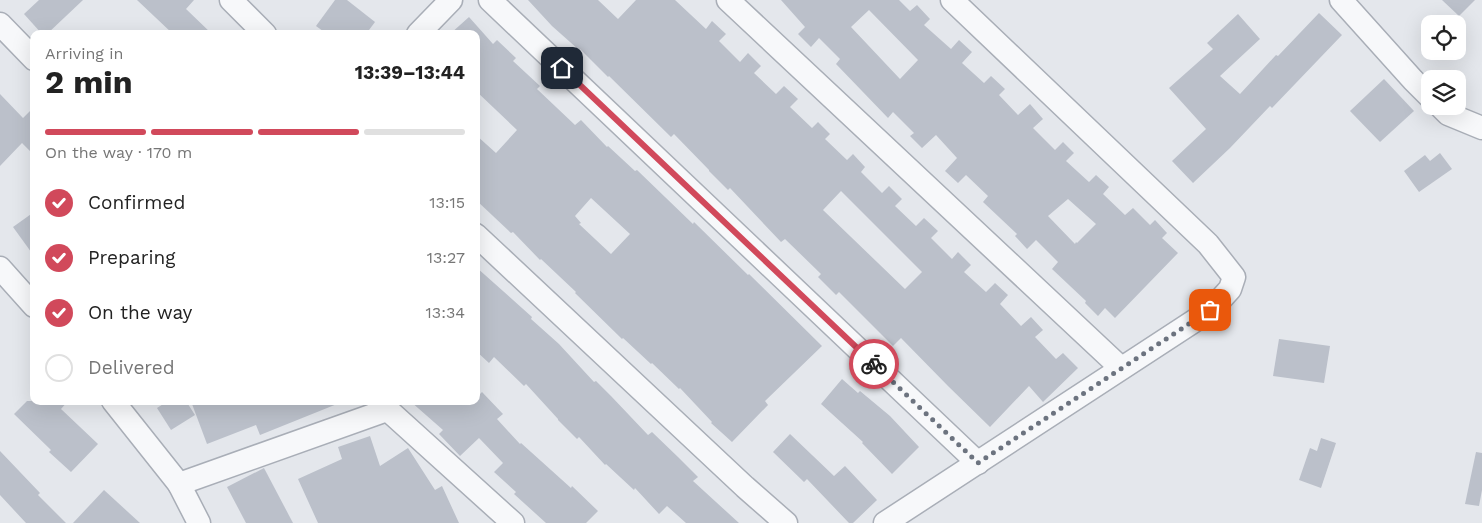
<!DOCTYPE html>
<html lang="en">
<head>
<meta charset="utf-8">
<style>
	body { margin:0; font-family:"Work Sans",sans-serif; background:#f6f6f6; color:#222; height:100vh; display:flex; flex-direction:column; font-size:19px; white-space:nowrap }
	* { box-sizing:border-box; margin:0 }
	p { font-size:16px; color:#767676 }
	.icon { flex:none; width:28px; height:28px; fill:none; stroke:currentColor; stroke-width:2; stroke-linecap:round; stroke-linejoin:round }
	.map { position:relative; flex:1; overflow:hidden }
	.panel { position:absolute; left:30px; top:30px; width:450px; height:375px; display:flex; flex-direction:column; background:#fff; border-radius:10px; box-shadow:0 5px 20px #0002 }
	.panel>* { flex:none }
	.buttons { position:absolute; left:1421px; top:15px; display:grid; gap:10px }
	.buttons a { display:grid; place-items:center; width:45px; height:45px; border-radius:10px; background:#fff; box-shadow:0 5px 20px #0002; font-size:25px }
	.pin { position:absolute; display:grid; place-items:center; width:42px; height:42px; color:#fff; margin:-21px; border-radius:10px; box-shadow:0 2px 8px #0006 }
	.courier { position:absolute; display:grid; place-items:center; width:50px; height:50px; margin:-25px; border:4px solid #d1495b; border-radius:50%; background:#fff; color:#222; box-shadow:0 1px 6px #0007 }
	.summary em { font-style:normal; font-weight:700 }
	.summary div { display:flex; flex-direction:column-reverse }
	.summary { display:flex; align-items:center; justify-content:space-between; height:85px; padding:0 15px }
	h1 { font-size:32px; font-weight:700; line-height:38px }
	.bar { display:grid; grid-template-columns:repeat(4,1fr); gap:8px 5px; align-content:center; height:60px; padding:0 15px }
	.bar i { height:6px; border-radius:4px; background:#e0e0e0 }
	.bar .selected { background:#d1495b }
	.bar p { grid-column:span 4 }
	ol { padding:0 15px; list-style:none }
	li { display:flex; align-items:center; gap:15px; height:55px }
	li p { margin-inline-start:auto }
	li .icon { padding:5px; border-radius:50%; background:#d1495b; color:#fff; stroke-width:4 }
	li:last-child { color:#767676 }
	li i { width:28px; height:28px; border:2px solid #e0e0e0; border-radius:50% }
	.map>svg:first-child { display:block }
	.building { fill:#bbc0ca; fill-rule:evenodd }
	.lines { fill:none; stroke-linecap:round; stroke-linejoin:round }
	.minor-casing { stroke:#a9aeb7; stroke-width:25 }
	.minor { stroke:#f7f8fa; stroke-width:22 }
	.done { stroke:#6c737f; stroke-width:5; stroke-dasharray:0 9 }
	.route { stroke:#d1495b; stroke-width:6 }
</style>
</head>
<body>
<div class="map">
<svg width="1482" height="523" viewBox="0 0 1482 523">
	<rect width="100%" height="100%" fill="#e4e7ec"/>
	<g class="building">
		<polygon points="39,0 83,0 47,34 42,34 24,14"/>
		<polygon points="137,0 194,0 186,9 212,34 173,34"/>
		<polygon points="335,0 347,0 375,22 366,34 327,34 316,26"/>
		<path d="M 528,0 L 598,0 L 618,19 L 636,0 L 675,0 L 706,29 L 712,21 L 726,34 L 719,41 L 740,62 L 748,53 L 761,66 L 754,73 L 776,94 L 784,86 L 798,99 L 790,107 L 812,128 L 818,122 L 830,134 L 825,139 L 847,160 L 853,154 L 865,167 L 861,172 L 882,193 L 889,186 L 902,199 L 895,206 L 916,226 L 924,218 L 938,231 L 931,238 L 952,259 L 958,252 L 971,265 L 964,272 L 986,292 L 995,283 L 1008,295 L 1000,304 L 1021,326 L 1031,317 L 1043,330 L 1035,337 L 1056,359 L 1063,353 L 1078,368 L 1043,402 L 1029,386 L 990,427 L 948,386 L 901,338 L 893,346 L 839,292 L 836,295 L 818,277 L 821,274 L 785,239 L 781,242 L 730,188 L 728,190 L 709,171 L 709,170 L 674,134 L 671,137 L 609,76 L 608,77 L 580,49 L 579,50 L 552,26 ZM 841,191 L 922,272 L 905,289 L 823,210 Z"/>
		<path d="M 781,0 L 899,0 L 910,11 L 917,5 L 930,19 L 924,25 L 951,49 L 959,40 L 972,52 L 962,63 L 984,83 L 991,76 L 1005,89 L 999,95 L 1018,115 L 1030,104 L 1043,119 L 1033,128 L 1055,150 L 1063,142 L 1074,153 L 1066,161 L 1089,182 L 1096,175 L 1109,187 L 1103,194 L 1125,215 L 1133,208 L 1150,225 L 1155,220 L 1167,233 L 1162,238 L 1178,253 L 1115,318 L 1105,308 L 1098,316 L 1085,303 L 1086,301 L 1052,269 L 1058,262 L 1036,240 L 1027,249 L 1015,236 L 1017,234 L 983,202 L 988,196 L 966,175 L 958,183 L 945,171 L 957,158 L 936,135 L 922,148 L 910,136 L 914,133 L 893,112 L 888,118 L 836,64 L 840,59 L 819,38 L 811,47 L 798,34 L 805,27 ZM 869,10 L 918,60 L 900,79 L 851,27 ZM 1068,199 L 1096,224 L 1077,243 L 1076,242 L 1075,244 L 1048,216 Z"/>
		<polygon points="1442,0 1475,0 1459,16"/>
		<polygon points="1319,13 1342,35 1272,108 1270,106 1230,148 1193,183 1172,161 1206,129 1169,88 1213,49 1207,43 1238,14 1260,39 1220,76 1240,94 1276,55 1278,56"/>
		<path d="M 469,17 L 493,44 L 497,40 L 516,58 L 513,61 L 540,86 L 537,89 L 575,125 L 581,120 L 607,147 L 608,146 L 635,171 L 637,170 L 693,224 L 694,222 L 748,275 L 749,274 L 822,346 L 765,401 L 768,405 L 732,442 L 711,423 L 712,422 L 680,388 L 679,389 L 652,363 L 651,364 L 623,338 L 622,339 L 575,293 L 576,292 L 541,259 L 540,260 L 513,232 L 511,233 L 476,200 L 476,135 L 496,153 L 517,130 L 476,91 L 476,34 L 450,34 ZM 591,198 L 630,234 L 611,254 L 579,224 L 581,223 L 575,216 Z"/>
		<polygon points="1384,79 1414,111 1380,142 1350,111"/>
		<polygon points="0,94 23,118 34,107 34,155 22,143 0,166"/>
		<polygon points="1440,153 1452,169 1419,192 1404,171 1425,155 1430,161"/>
		<polygon points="34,212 34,256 13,227"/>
		<polygon points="476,267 532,317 531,319 559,344 594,382 596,381 611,396 648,435 652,432 678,457 698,477 693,481 739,523 686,523 667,506 659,514 635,488 634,490 606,464 605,465 579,437 577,439 558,420 558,419 526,384 524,386 494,357 489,363 476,351"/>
		<polygon points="1279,339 1330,346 1324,383 1273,376"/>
		<polygon points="842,379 858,393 860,391 890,416 919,447 892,474 862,443 863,442 821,404"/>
		<polygon points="482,392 503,414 497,419 520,444 521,443 571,488 572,486 598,511 586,523 546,523 514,494 516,492 494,472 503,463 479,438 460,456 439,434 443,430 410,401 476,401 476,398"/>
		<polygon points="27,401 68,401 61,409 98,444 71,472 49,452 51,450 14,414"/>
		<polygon points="168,401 186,401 195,415 171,430 157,408"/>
		<polygon points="199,401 342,401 342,402 260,435 256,425 207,444 192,404"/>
		<polygon points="790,434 834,476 845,466 877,500 853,523 849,523 807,479 804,482 773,452"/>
		<polygon points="370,436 380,466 408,448 435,490 442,486 459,523 318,523 298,479 342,459 338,447"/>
		<polygon points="1321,438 1336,443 1321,488 1299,480 1310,448 1317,451"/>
		<polygon points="0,451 40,493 38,495 66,523 26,523 0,495"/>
		<polygon points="1476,452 1482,453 1482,490 1479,506 1465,504"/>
		<polygon points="264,468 293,523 246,523 227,487"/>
		<polygon points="104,490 140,523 73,523"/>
	</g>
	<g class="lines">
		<g class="minor-casing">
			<g id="minor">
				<polyline points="231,0 265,34"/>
				<polyline points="490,0 978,463"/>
				<polyline points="728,0 1121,368"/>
				<polyline points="1341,0 1413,80 1430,97"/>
				<polyline points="0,24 34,59"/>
				<polyline points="418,34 451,0"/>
				<polyline points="1440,106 1448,114 1482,128"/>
				<polyline points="476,235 745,487 786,523"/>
				<polyline points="0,268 34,306"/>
				<polyline points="113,401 179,484 199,523"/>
				<polyline points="378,401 513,523"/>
				<polyline points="179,484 387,410"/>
				<polyline points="885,523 1211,310 1230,289 1234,277 1208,244 952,0"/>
			</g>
		</g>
		<use href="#minor" class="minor"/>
	</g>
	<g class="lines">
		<polyline class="done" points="874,364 978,463 1210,310"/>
		<polyline class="route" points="562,68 874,364"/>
	</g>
</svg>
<div class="buttons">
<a><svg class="icon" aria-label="locate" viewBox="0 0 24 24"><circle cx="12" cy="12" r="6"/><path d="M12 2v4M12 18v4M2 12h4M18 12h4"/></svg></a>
<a><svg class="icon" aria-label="layers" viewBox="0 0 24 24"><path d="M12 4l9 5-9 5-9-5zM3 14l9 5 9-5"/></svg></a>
</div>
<div class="pin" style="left:1210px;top:310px;background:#ea580c"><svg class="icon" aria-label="bag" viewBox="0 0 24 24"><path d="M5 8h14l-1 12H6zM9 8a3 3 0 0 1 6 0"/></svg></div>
<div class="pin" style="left:562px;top:68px;background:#1f2937"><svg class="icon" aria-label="home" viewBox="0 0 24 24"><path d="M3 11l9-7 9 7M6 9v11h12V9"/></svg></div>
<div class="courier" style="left:874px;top:364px"><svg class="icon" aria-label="bike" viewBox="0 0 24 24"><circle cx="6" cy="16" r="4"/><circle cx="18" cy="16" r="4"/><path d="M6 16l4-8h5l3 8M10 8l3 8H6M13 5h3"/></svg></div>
<section class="panel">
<div class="summary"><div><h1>2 min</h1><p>Arriving in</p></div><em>13:39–13:44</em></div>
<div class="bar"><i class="selected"></i><i class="selected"></i><i class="selected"></i><i></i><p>On the way · 170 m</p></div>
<ol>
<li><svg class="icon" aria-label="check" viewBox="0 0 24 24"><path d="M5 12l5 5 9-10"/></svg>Confirmed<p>13:15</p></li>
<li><svg class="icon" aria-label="check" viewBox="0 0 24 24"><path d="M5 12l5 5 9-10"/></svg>Preparing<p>13:27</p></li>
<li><svg class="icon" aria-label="check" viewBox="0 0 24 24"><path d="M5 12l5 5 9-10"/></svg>On the way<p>13:34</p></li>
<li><i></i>Delivered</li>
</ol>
</section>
</div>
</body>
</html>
